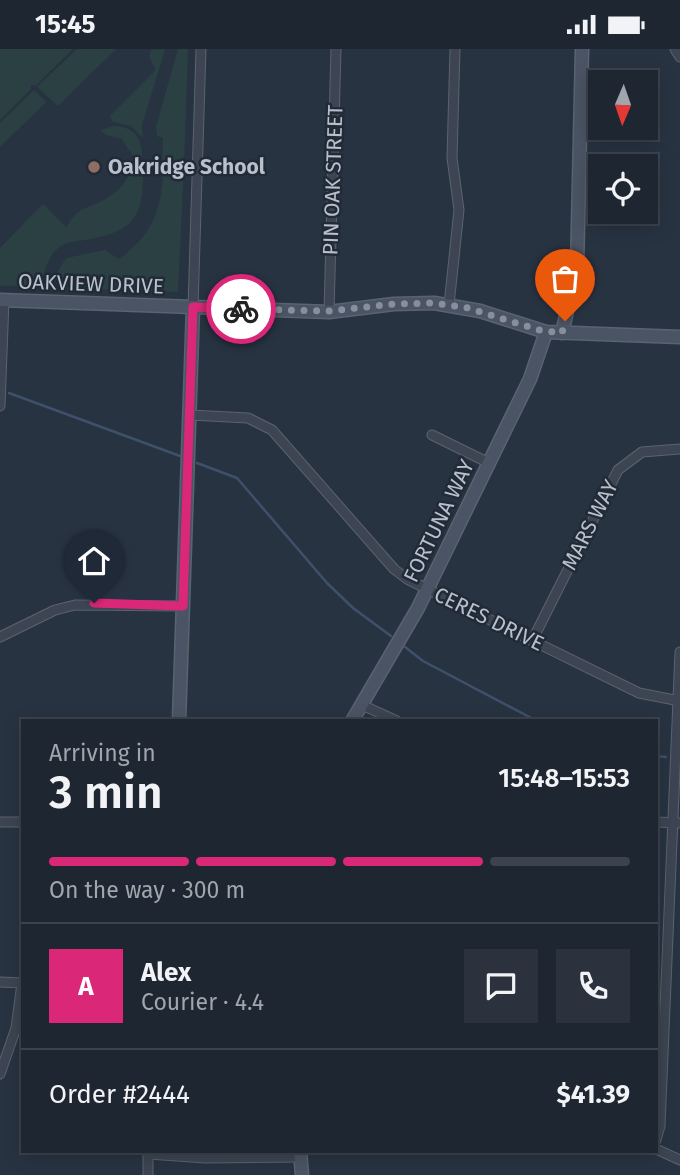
<!DOCTYPE html>
<html lang="en">
<head>
<meta charset="utf-8">
<style>
	body { margin:0; font-family:"Fira Sans",sans-serif; background:#2b323e; color:#f1f3f6; height:100vh; display:flex; flex-direction:column; font-size:26px; white-space:nowrap }
	* { box-sizing:border-box; margin:0 }
	p { font-size:23px; color:#a1a5ac }
	.icon { flex:none; width:38px; height:38px; fill:none; stroke:currentColor; stroke-width:2; stroke-linecap:round; stroke-linejoin:round }
	.map { position:relative; flex:1; overflow:hidden }
	.details { position:absolute; left:21px; top:670px; width:637px; height:434px; display:flex; flex-direction:column; background:#1e2632; border-radius:0px; box-shadow:0 4px 18px #0003,0 0 0 2px #3c434d }
	.details>* { flex:none }
	.needle { width:46px; rotate:182deg }
	.buttons { position:absolute; left:588px; top:21px; display:grid; gap:14px }
	.buttons a { display:grid; place-items:center; width:70px; height:70px; border-radius:0px; background:#1e2632; box-shadow:0 4px 18px #0003,0 0 0 2px #3c434d; font-size:35px }
	.pin { position:absolute; display:grid; place-items:center; width:60px; height:60px; color:#fff; margin:-72px -30px; border-radius:50% 50% 50% 0; rotate:-45deg; box-shadow:0 0 7px #0007 }
	.pin .icon { rotate:45deg }
	.courier { position:absolute; display:grid; place-items:center; width:70px; height:70px; margin:-35px; border:5px solid #db2777; border-radius:50%; background:#fff; color:#222; box-shadow:0 2px 9px #0007 }
	.headline em { font-style:normal; font-weight:600 }
	.headline div { display:flex; flex-direction:column-reverse }
	.headline { display:flex; align-items:center; justify-content:space-between; height:119px; padding:0 28px }
	h1 { font-size:46px; font-weight:600; line-height:52px }
	.bar { display:grid; grid-template-columns:repeat(4,1fr); gap:10px 7px; align-content:center; height:84px; padding:0 28px }
	.bar i { height:9px; border-radius:5px; background:#3c434d }
	.bar .current { background:#db2777 }
	.bar p { grid-column:span 4 }
	.line { display:flex; align-items:center; gap:18px; padding:0 28px; border-top:2px solid #3c434d }
	.line div { flex:1 }
	.round { display:grid; place-items:center; flex:none; width:74px; height:74px; border-radius:0px; background:#2b323e }
	.status { display:flex; justify-content:space-between; align-items:center; height:49px; padding:0 35px; background:#1e2632; direction:ltr }
	.status svg { height:19px; fill:currentColor }
	.map>svg:first-child { display:block }
	.green { fill:#2a4043 }
	.lines { fill:none; stroke-linecap:round; stroke-linejoin:round }
	.stream { stroke:#3f516a; stroke-width:2.5 }
	.street-casing { stroke:#5a636f; stroke-width:11 }
	.secondary-casing { stroke:#5a636f; stroke-width:15 }
	.street { stroke:#3c4551; stroke-width:9 }
	.secondary { stroke:#4a5464; stroke-width:12 }
	.done { stroke:#868f9b; stroke-width:7; stroke-dasharray:0 12.6 }
	.route { stroke:#db2777; stroke-width:9 }
	.education-dot { fill:#8d6e63; stroke:#212a37; stroke-width:2.5 }
	.labels { text-anchor:middle; dominant-baseline:central; stroke-width:5; stroke-linejoin:round; paint-order:stroke }
	.poi-label { font-size:21px; font-weight:bold; fill:#b9c0cb; stroke:#212a37; text-anchor:start }
	.street-label { font-size:21px; fill:#b9c0cb; stroke:#212a37 }
</style>
</head>
<body>
<div class="status"><b>15:45</b><svg viewBox="0 0 49 12"><path d="M0 12V9h3v3zM5 12V6h3v6zM10 12V3h3v9zM15 12V0h3v12zM26 1h20v11H26zM47 4h2v5h-2z"/></svg></div>
<div class="map">
<svg width="680" height="1126" viewBox="0 0 680 1126">
	<rect width="100%" height="100%" fill="#283342"/>
	<g class="green">
		<polygon points="0,0 73,0 36,36 31,36 30,41 0,71"/>
		<polygon points="77,0 116,0 58,57 37,38"/>
		<polygon points="165,0 142,76 143,89 131,77 113,73 110,67 156,21 149,8 151,1"/>
		<polygon points="178,0 188,0 184,113 162,114 163,89 157,87 156,78"/>
		<polygon points="34,41 46,53 0,98 0,74"/>
		<path d="M 113,77 C 133,77 142,88 142,107 L 135,110 L 122,90 L 106,86 L 101,81 Z"/>
		<path d="M 184,116 L 178,243 L 60,239 L 57,224 L 66,209 L 105,201 L 119,210 C 153,186 163,158 163,118 Z"/>
		<path d="M 137,121 L 143,126 C 143,174 128,183 85,191 C 75,192 66,193 58,199 C 45,210 47,225 37,237 L 0,237 L 0,199 L 43,155 L 66,178 C 70,173 75,164 81,161 C 103,152 120,146 130,123 Z"/>
	</g>
	<g class="lines">
		<g class="stream">
			<polyline points="9,344 180,407"/>
			<polyline points="197,414 237,429 327,534 353,559 391,587"/>
			<polyline points="405,598 423,612 537,672"/>
			<polyline points="656,707 666,708"/>
		</g>
		<g class="street-casing">
			<g id="street">
				<polyline points="675,0 680,8"/>
				<polyline points="449,256 459,161 452,109 455,0"/>
				<polyline points="193,258 201,0"/>
				<polyline points="329,263 336,0"/>
				<polyline points="0,357 4,251"/>
				<polyline points="190,366 248,369 272,381 394,520 407,530 639,644 680,652"/>
				<polyline points="432,386 489,414"/>
				<polyline points="0,588 55,561 75,556 183,557"/>
				<polyline points="532,592 618,421 642,403 680,400"/>
				<polyline points="362,656 397,672"/>
				<polyline points="0,773 23,773"/>
				<polyline points="656,773 680,774"/>
				<polyline points="0,933 23,934"/>
				<polyline points="0,1025 16,979 22,934"/>
				<polyline points="656,1091 660,1077 680,603"/>
				<polyline points="656,1100 680,1111"/>
				<polyline points="148,1102 148,1126"/>
				<polyline points="148,1105 205,1109 300,1108"/>
			</g>
		</g>
		<g class="secondary-casing">
			<g id="secondary">
				<polyline points="0,251 329,263 394,255 434,254 480,262 546,283 680,288"/>
				<polyline points="562,284 577,219 582,0"/>
				<polyline points="179,672 193,258"/>
				<polyline points="352,672 418,559 530,330 546,283"/>
				<polyline points="300,1102 302,1126"/>
			</g>
		</g>
		<use href="#street" class="street"/>
		<use href="#secondary" class="secondary"/>
	</g>
	<g class="lines">
		<polyline class="done" points="241,260 329,262 394,255 434,254 468,259 539,281 562,284 565,272"/>
		<polyline class="route" points="94,554 183,557 193,258 241,260"/>
	</g>
	<circle class="education-dot" cx="94" cy="118" r="7"/>
	<g class="labels">
		<g class="poi-label">
			<text x="108" y="118">Oakridge School</text>
		</g>
		<g class="street-label">
			<text transform="translate(333 131) rotate(-88)">PIN OAK STREET</text>
			<text transform="translate(91 235) rotate(2)">OAKVIEW DRIVE</text>
			<text transform="translate(439 472) rotate(-64)">FORTUNA WAY</text>
			<text transform="translate(590 476) rotate(-63)">MARS WAY</text>
			<text transform="translate(489 570) rotate(26)">CERES DRIVE</text>
		</g>
	</g>
</svg>
<div class="buttons">
<a><svg class="needle" viewBox="-14 -14 28 28"><path d="M0-13l5 13h-10z" fill="#e53935"/><path d="M0 13l5-13h-10z" fill="#a1a5ac"/></svg></a>
<a><svg class="icon" aria-label="locate" viewBox="0 0 24 24"><circle cx="12" cy="12" r="6"/><path d="M12 2v4M12 18v4M2 12h4M18 12h4"/></svg></a>
</div>
<div class="pin" style="left:565px;top:272px;background:#ea580c"><svg class="icon" aria-label="bag" viewBox="0 0 24 24"><path d="M5 8h14l-1 12H6zM9 8a3 3 0 0 1 6 0"/></svg></div>
<div class="pin" style="left:94px;top:554px;background:#1f2937"><svg class="icon" aria-label="home" viewBox="0 0 24 24"><path d="M3 11l9-7 9 7M6 9v11h12V9"/></svg></div>
<div class="courier" style="left:241px;top:260px"><svg class="icon" aria-label="bike" viewBox="0 0 24 24"><circle cx="6" cy="16" r="4"/><circle cx="18" cy="16" r="4"/><path d="M6 16l4-8h5l3 8M10 8l3 8H6M13 5h3"/></svg></div>
<section class="details">
<div class="headline"><div><h1>3 min</h1><p>Arriving in</p></div><em>15:48–15:53</em></div>
<div class="bar"><i class="current"></i><i class="current"></i><i class="current"></i><i></i><p>On the way · 300 m</p></div>
<div class="line" style="height:126px"><b class="round" style="background:#db2777;color:#fff">A</b><div><b>Alex</b><p>Courier · 4.4</p></div><a class="round"><svg class="icon" aria-label="chat" viewBox="0 0 24 24"><path d="M4 5h16v11H9l-5 4z"/></svg></a><a class="round"><svg class="icon" aria-label="phone" viewBox="0 0 24 24"><path d="M5 4h4l2 5-3 2q2 4 5 5l2-3 5 2v4C11 20 4 13 5 4z"/></svg></a></div>
<div class="line" style="height:91px"><div>Order #2444</div><b>$41.39</b></div>
</section>
</div>
</body>
</html>
